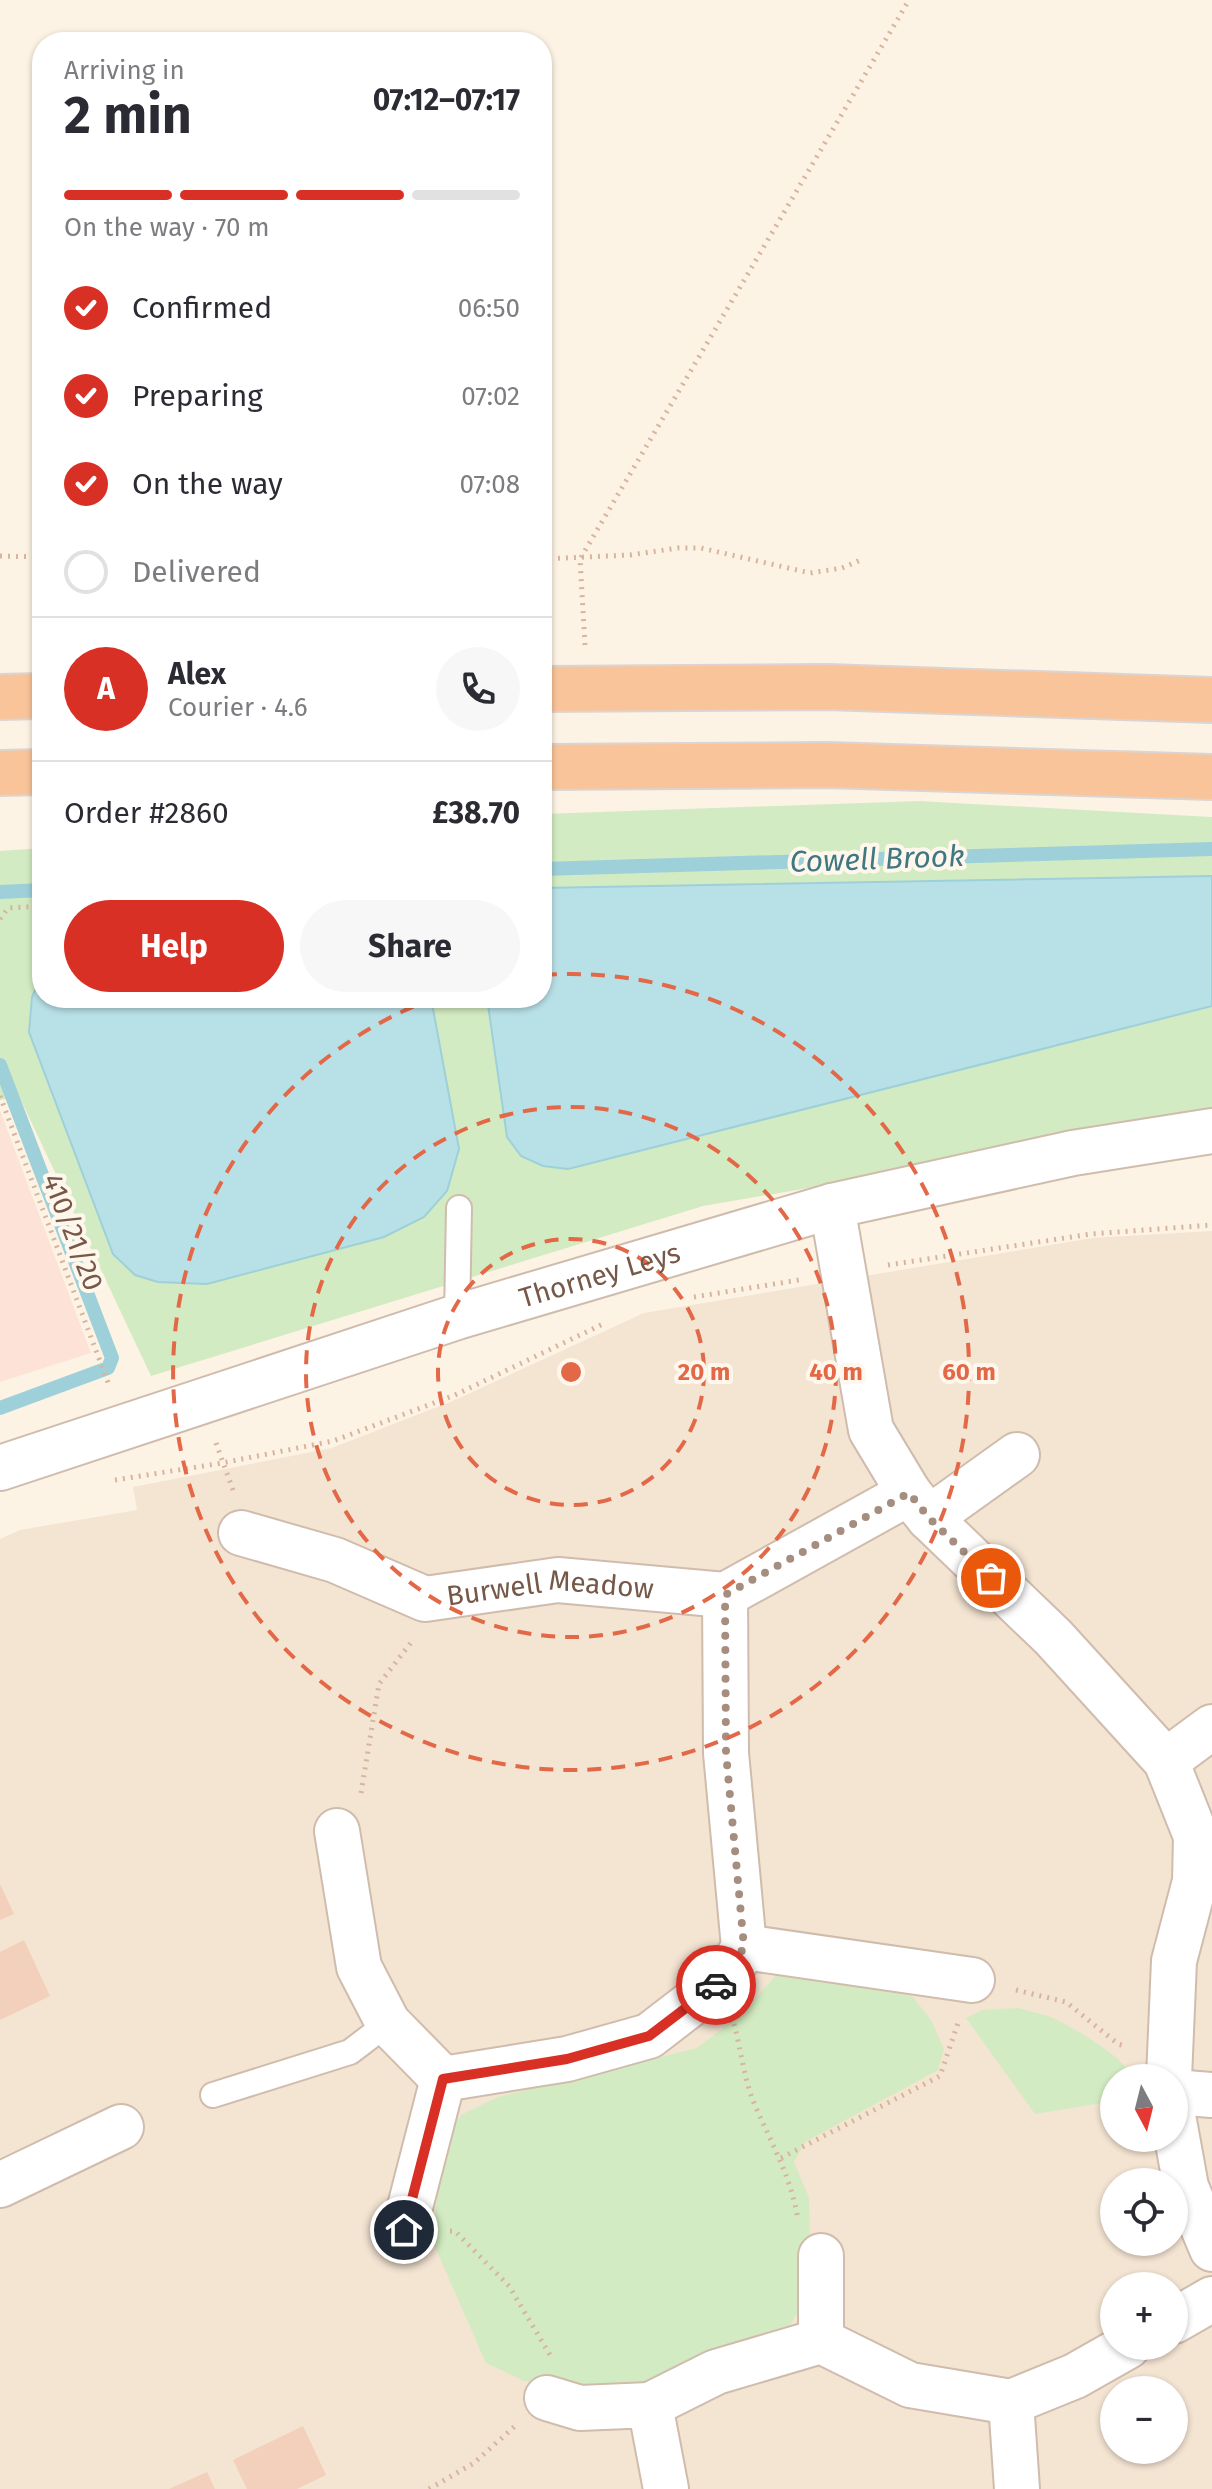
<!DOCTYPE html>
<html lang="en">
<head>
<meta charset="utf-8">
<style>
	body { margin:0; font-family:"Fira Sans",sans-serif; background:#f7f7f7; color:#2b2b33; height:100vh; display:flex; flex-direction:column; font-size:30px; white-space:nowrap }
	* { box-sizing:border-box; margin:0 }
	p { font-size:26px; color:#7c7c81 }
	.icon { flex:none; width:44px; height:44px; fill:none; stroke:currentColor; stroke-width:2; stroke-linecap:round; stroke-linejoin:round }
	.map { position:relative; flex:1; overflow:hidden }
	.panel { position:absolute; left:32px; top:32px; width:520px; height:976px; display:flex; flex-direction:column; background:#fff; border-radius:32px; box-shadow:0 2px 6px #0004 }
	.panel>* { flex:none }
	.needle { width:52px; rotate:173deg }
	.fabs { position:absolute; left:1100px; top:2064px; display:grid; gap:16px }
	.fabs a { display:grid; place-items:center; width:88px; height:88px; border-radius:50%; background:#fff; box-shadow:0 2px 6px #0004; font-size:40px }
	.pin { position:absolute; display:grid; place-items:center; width:68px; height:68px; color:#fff; margin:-34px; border:4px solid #fff; border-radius:50%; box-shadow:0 2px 8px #0007 }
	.courier { position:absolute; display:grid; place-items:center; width:80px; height:80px; margin:-40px; border:6px solid #d93025; border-radius:50%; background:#fff; color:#222; box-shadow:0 2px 10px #0007 }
	.summary em { font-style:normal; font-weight:700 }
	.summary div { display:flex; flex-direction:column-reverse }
	.summary { display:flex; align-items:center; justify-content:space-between; height:136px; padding:0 32px }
	h1 { font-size:52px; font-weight:700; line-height:60px }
	.bar { display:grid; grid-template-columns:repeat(4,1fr); gap:12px 8px; align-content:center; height:96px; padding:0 32px }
	.bar i { height:10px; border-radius:6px; background:#e1e1e2 }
	.bar .active { background:#d93025 }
	.bar p { grid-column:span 4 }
	.line { display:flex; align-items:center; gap:20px; padding:0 32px; border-top:2px solid #e1e1e2 }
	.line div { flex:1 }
	.round { display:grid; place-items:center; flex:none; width:84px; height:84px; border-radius:42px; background:#f7f7f7 }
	ol { padding:0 32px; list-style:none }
	li { display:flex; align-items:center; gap:24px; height:88px }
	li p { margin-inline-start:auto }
	li .icon { padding:8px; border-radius:50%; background:#d93025; color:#fff; stroke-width:4 }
	li:last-child { color:#7c7c81 }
	li i { width:44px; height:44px; border:4px solid #e1e1e2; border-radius:50% }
	.primary-button { display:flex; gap:16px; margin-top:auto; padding:16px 32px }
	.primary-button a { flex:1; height:92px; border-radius:48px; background:#d93025; color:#fff; font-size:32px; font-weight:700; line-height:92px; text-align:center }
	.primary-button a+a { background:#f7f7f7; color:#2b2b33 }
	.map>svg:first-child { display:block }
	.residential { fill:#f4e4d2; fill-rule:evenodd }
	.commercial { fill:#fde2d8 }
	.green { fill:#d3ebc2 }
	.water { fill:#b8e1e7; stroke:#9ed0d9; stroke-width:2 }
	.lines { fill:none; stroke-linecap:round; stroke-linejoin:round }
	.stream { stroke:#9ed0d9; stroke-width:14 }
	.building { fill:#f3d0bb }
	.service-casing { stroke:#d0bcad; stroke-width:28 }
	.minor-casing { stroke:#d0bcad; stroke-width:48 }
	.tertiary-casing { stroke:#d0bcad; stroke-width:48 }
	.trunk-casing { stroke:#dbd4d0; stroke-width:48 }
	.path { stroke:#d8b49e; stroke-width:5; stroke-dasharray:2 6; stroke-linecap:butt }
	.service { stroke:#fff; stroke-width:24 }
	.minor { stroke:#fff; stroke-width:44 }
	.tertiary { stroke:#fff; stroke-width:44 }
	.trunk { stroke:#fac49a; stroke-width:44 }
	.done { stroke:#a58e7f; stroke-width:8; stroke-dasharray:0 14.4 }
	.route { stroke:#d93025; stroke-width:10 }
	.ring { fill:none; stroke:#e36847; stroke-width:4; stroke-dasharray:14 10 }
	.labels { text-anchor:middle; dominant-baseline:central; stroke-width:8; stroke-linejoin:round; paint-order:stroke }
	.street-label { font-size:28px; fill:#765849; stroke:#fff7eb }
	.water-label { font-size:30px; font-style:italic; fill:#3f7883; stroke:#fff7eb }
	.centre { fill:#e36847; stroke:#fff7eb; stroke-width:4 }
	.ring-label { font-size:24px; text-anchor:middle; font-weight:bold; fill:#e36847; stroke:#fff7eb; stroke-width:8; stroke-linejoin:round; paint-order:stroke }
</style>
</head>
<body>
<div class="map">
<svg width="1212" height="2489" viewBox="0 0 1212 2489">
	<rect width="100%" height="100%" fill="#fdf3e4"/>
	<path class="residential" d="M 1212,1231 L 1212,2489 L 0,2489 L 0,1539 L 20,1530 L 137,1510 L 133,1487 L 332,1448 L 455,1400 L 644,1313 L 1092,1238 ZM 1114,2078 L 1174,2078 L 1174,2138 L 1114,2138 ZM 1114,2182 L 1174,2182 L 1174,2242 L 1114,2242 ZM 1114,2286 L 1174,2286 L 1174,2346 L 1114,2346 ZM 1114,2390 L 1174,2390 L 1174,2450 L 1114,2450 Z"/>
	<polygon class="commercial" points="0,1110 91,1353 0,1382"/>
	<g class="green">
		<polygon points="919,801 1212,817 1212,1119 703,1206 151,1376 19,1096 0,1100 0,851 42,848 42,998 542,998 542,814"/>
		<polygon points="780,1971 912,1996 931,2020 944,2049 938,2070 805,2142 794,2162 809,2198 811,2289 791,2324 634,2387 524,2381 486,2363 432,2240 443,2141 461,2115 498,2097 697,2048 741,2014"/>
		<path d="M 1018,2008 C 1028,2011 1039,2013 1048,2016 C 1070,2025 1125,2057 1133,2078 L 1114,2078 L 1114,2101 L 1035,2114 L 966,2018 L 982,2010 Z"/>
	</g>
	<g class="water">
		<polygon points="1212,876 1212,1006 568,1169 543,1166 521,1156 507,1137 487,998 542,998 542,888"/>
		<polygon points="42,974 42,998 431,998 459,1149 447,1191 424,1217 384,1237 207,1284 158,1282 135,1275 113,1254 29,1032 32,997"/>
	</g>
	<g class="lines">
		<g class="stream">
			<polyline points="542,869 1212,849"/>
			<polyline points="0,892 42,890"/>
			<polyline points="0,1065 112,1358 108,1368 0,1408"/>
		</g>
	</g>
	<g class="building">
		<polygon points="0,1884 14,1914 0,1920"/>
		<polygon points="24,1940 50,1996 0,2020 0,1952"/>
		<polygon points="303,2426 326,2475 297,2489 247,2489 233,2460"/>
		<polygon points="207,2472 215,2489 169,2489"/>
	</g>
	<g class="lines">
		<g class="service-casing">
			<g id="service">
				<polyline points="457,1317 459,1208"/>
				<polyline points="213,2095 350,2052 388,2023"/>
			</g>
		</g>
		<g class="minor-casing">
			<g id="minor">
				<polyline points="832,1206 871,1430 909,1493 929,1518 1053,1637 1166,1761 1196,1836 1195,1881 1174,1961 1169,2078"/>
				<polyline points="929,1518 1017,1455"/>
				<path id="s1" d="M 241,1533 L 335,1560 L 425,1599 L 558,1580 L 725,1595"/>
				<polyline points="1166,1761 1212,1727"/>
				<polyline points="337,1831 359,1967 388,2023 443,2079"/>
				<polyline points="744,1947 972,1980"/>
				<polyline points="1174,2092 1212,2095"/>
				<polyline points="1174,2121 1186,2187 1212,2249"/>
				<polyline points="0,2185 121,2127"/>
				<polyline points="404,2230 443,2079 567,2059 649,2036 727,1976 744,1947 726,1753 725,1595 909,1493"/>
				<polyline points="821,2256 821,2341"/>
				<polyline points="1174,2321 1212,2299"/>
				<polyline points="547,2398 580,2408 650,2405 666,2489"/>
				<polyline points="1011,2402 1017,2489"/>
				<polyline points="650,2405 716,2372 821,2341 910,2385 1011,2402 1075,2376 1128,2346"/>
			</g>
		</g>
		<g class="tertiary-casing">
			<g id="tertiary">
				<path id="s2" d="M 0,1468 L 457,1317 L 832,1206 L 1073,1153 L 1212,1131"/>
			</g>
		</g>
		<g class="trunk-casing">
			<g id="trunk">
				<polyline points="542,689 827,687 1212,700"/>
				<polyline points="0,697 42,696"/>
				<polyline points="542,767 827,765 1212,777"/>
				<polyline points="0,773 42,772"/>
			</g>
		</g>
		<g class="path">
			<polyline points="0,556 42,557"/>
			<polyline points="542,559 630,555 678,548 701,548 810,573 842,568 863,559"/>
			<polyline points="585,645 580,559 909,0"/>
			<polyline points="0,919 8,908 42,906"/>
			<polyline points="0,1096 109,1385"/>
			<polyline points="888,1265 1091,1234 1212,1225"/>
			<polyline points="694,1297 799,1280"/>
			<polyline points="216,1443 233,1490"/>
			<polyline points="115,1480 222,1463 333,1441 455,1395 605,1323"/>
			<polyline points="361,1793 379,1684 413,1640"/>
			<polyline points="1016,1990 1066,2002 1118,2044 1125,2046"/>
			<path d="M 734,2024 C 741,2050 744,2079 754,2103 C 771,2143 790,2174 798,2219"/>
			<polyline points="781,2158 940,2076 958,2023"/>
			<polyline points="450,2231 455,2231 509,2286 550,2355"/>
			<polyline points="429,2489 474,2463 515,2426"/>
		</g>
		<use href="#service" class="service"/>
		<use href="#minor" class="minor"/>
		<use href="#tertiary" class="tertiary"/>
		<use href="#trunk" class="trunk"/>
	</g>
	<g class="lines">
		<polyline class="done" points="716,1985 727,1976 744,1947 726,1753 725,1595 909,1493 929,1518 991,1578"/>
		<polyline class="route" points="404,2230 443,2079 567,2059 649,2036 716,1985"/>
	</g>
	<g class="ring">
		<circle cx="571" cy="1372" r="133"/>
		<circle cx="571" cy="1372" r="265"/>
		<path d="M543 975A398 398 0 1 1 435 998"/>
	</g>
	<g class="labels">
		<g class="street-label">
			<text transform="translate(73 1232) rotate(69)">410/21/20</text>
			<text stroke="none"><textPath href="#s2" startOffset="630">Thorney Leys</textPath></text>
			<text stroke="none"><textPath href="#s1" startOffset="322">Burwell Meadow</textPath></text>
		</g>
		<g class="water-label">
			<text transform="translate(877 859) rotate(-2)">Cowell Brook</text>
		</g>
	</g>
	<circle cx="571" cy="1372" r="12" class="centre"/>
	<g class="ring-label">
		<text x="704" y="1380">20 m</text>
		<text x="836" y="1380">40 m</text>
		<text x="969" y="1380">60 m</text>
	</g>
</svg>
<div class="fabs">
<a><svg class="needle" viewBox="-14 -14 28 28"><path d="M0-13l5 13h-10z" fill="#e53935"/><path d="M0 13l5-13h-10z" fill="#7c7c81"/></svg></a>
<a><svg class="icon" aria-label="locate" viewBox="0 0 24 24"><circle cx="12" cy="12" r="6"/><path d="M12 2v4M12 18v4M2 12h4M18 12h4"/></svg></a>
<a>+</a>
<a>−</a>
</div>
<div class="pin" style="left:991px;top:1578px;background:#ea580c"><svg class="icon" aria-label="bag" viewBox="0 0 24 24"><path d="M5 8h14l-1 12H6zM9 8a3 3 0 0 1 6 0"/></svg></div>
<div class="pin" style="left:404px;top:2230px;background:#1f2937"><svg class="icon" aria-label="home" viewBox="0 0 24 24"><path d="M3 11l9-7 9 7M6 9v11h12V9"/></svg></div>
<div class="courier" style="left:716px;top:1985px"><svg class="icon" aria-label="car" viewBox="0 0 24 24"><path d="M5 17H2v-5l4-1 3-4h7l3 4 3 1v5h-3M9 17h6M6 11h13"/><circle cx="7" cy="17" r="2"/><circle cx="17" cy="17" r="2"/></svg></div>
<section class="panel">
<div class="summary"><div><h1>2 min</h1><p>Arriving in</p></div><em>07:12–07:17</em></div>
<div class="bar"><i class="active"></i><i class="active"></i><i class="active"></i><i></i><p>On the way · 70 m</p></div>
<ol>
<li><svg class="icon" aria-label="check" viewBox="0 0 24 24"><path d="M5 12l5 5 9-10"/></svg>Confirmed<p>06:50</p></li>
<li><svg class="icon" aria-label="check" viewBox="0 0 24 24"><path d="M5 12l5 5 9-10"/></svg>Preparing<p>07:02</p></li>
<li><svg class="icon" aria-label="check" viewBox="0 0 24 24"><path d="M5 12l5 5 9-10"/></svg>On the way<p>07:08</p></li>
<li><i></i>Delivered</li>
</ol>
<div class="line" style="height:144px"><b class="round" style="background:#d93025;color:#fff">A</b><div><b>Alex</b><p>Courier · 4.6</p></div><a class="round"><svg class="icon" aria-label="phone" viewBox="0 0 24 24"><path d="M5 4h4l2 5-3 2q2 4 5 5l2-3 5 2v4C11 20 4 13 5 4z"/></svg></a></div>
<div class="line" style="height:104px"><div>Order #2860</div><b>£38.70</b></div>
<div class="primary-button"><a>Help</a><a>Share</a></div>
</section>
</div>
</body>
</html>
